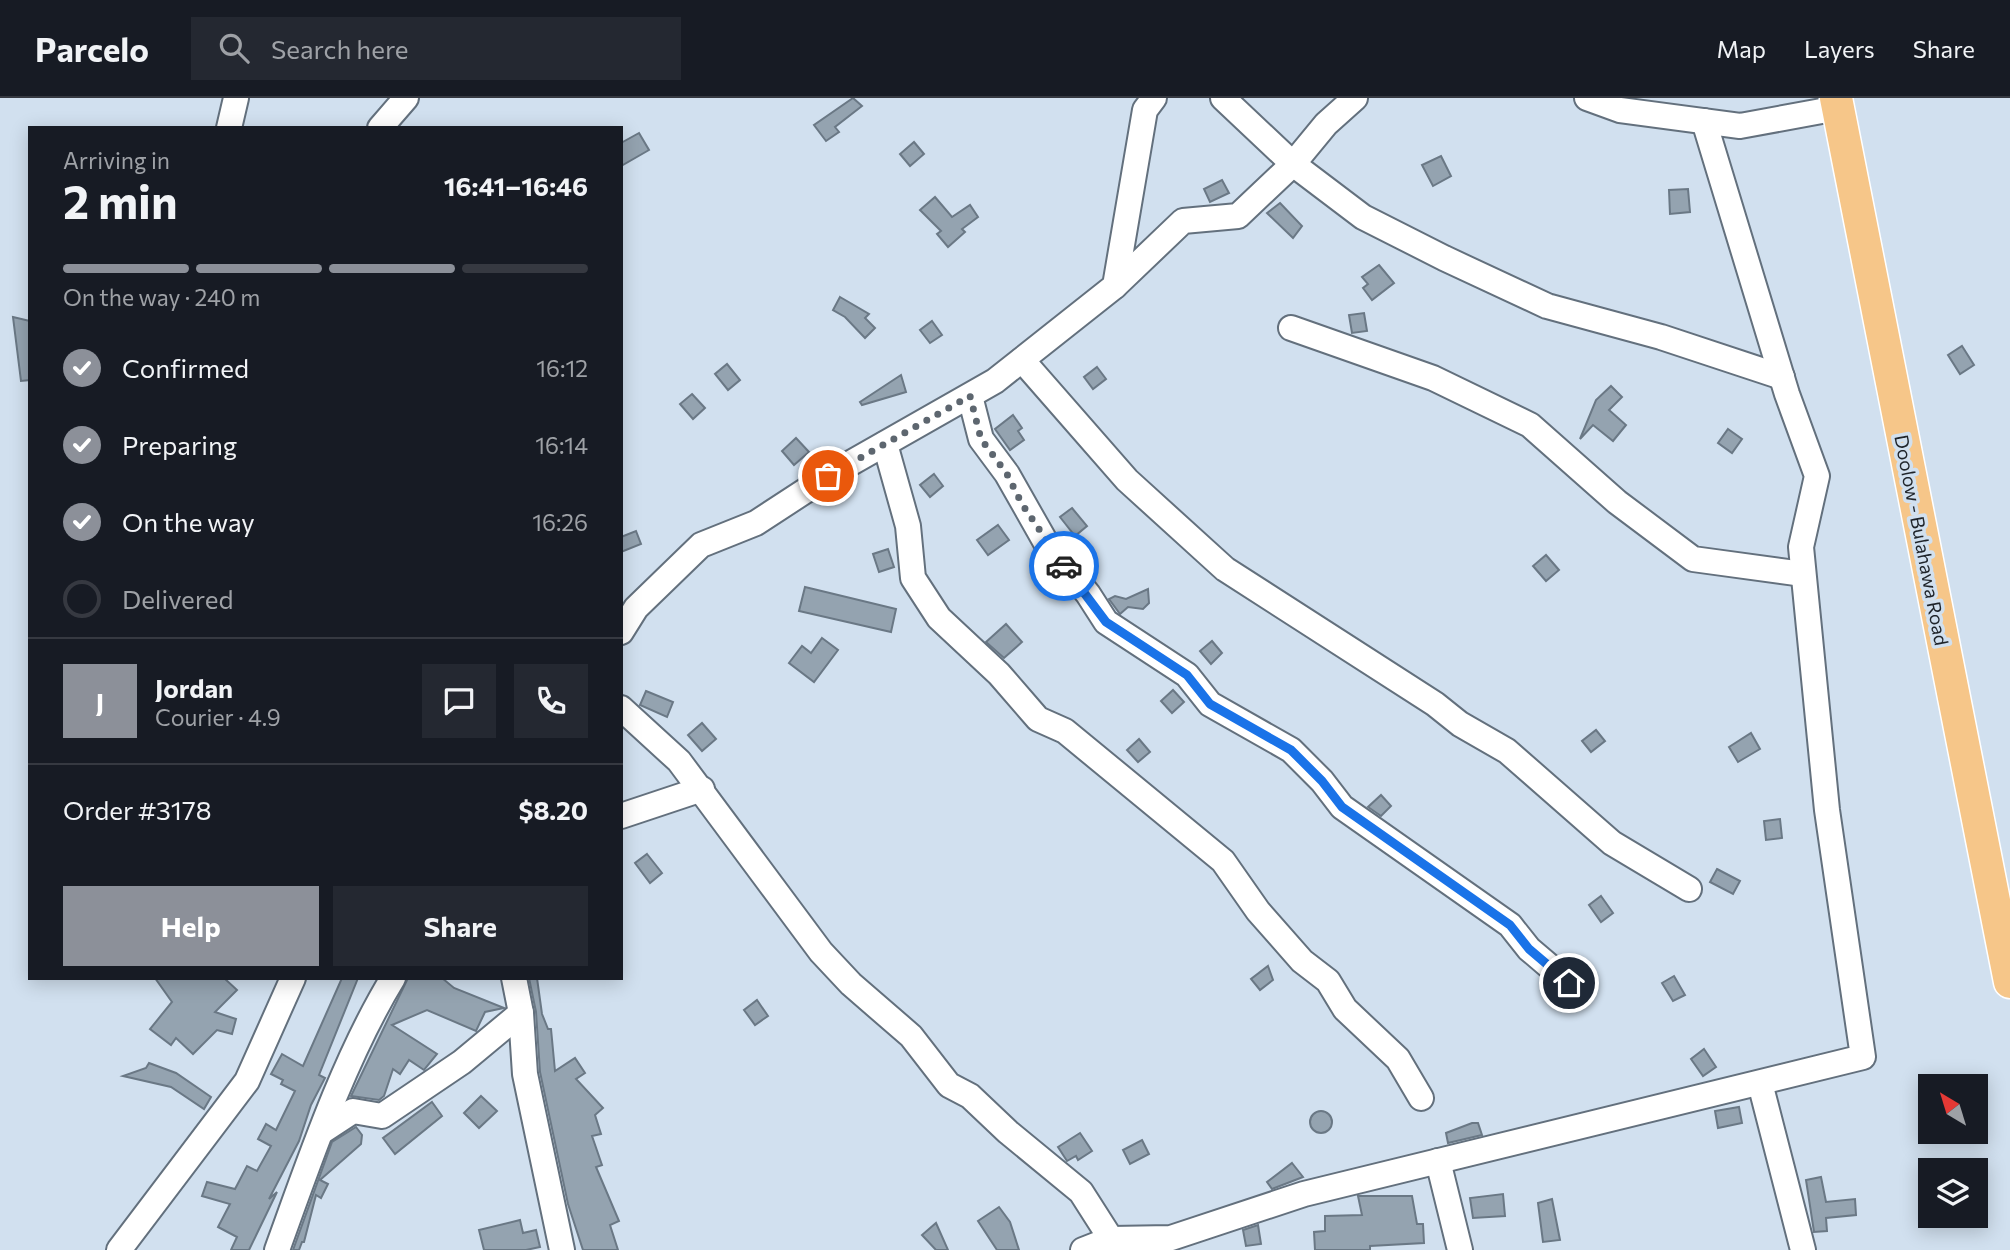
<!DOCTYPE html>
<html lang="en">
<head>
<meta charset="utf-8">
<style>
	body { margin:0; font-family:Commissioner,sans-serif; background:#242831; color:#f1f3f6; height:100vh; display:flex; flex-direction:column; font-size:26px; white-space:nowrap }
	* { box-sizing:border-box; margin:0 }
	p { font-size:23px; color:#9ea1a6 }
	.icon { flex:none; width:38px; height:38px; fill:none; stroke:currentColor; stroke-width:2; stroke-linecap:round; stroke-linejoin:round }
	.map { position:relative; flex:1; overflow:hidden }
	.details { position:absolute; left:28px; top:28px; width:595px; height:854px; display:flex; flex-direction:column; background:#171b24; border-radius:0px; box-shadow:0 4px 18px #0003 }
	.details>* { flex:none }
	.needle { width:46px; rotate:322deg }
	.tools { position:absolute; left:1918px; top:976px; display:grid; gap:14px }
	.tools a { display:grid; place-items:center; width:70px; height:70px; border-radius:0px; background:#171b24; box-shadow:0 4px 18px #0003; font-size:35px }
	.pin { position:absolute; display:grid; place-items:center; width:60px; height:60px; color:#fff; margin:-30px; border:4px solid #fff; border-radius:50%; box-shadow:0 2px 7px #0007 }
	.courier { position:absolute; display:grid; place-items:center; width:70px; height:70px; margin:-35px; border:5px solid #1a73e8; border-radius:50%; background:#fff; color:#222; box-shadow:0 2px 9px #0007 }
	.overview em { font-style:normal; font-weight:700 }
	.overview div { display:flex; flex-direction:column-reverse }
	.overview { display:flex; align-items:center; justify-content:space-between; height:119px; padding:0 35px }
	h1 { font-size:46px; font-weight:700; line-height:52px }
	.bar { display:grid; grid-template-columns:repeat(4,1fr); gap:10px 7px; align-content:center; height:84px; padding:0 35px }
	.bar i { height:9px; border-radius:5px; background:#363941 }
	.bar .on { background:#8c9099 }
	.bar p { grid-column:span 4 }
	.line { display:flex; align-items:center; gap:18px; padding:0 35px; border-top:2px solid #363941 }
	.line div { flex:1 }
	.round { display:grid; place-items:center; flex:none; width:74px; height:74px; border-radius:0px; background:#242831 }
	ol { padding:0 35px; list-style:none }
	li { display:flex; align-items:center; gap:21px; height:77px }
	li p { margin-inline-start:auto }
	li .icon { padding:7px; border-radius:50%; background:#8c9099; color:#fff; stroke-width:4 }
	li:last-child { color:#9ea1a6 }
	li i { width:38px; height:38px; border:4px solid #363941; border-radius:50% }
	.button { display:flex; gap:14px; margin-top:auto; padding:14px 35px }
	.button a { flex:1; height:80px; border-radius:0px; background:#8c9099; color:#fff; font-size:28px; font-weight:700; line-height:80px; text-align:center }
	.button a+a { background:#242831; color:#f1f3f6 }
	header { display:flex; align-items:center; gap:42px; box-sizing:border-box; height:98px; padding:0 35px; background:#171b24; border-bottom:2px solid #363941 }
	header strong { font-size:33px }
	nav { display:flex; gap:38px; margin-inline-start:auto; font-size:24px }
	.search { width:490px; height:63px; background:#242831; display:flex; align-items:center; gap:18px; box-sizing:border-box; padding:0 24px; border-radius:0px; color:#9ea1a6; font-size:26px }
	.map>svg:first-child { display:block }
	.building { fill:#94a3b0; stroke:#6a7885; stroke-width:2 }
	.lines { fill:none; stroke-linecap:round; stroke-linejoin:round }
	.minor-casing { stroke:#63707d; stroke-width:28 }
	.major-casing { stroke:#fff; stroke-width:35 }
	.minor { stroke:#fff; stroke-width:24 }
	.major { stroke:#f6c689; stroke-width:32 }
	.done { stroke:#5d666f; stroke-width:7; stroke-dasharray:0 12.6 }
	.route { stroke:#1a73e8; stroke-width:9 }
	.labels { text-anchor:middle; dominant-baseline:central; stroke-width:7; stroke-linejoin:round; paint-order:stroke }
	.street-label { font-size:19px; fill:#1f242a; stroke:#d1e0ef }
</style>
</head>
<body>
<header>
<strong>Parcelo</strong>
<div class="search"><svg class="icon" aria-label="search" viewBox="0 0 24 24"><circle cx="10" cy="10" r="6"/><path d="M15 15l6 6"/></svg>Search here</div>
<nav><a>Map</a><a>Layers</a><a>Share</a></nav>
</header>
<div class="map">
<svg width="2010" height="1152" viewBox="0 0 2010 1152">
	<rect width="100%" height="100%" fill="#d1e0ef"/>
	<g class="building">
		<polygon points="853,0 862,8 835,29 839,34 826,43 814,27"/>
		<polygon points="639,35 649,52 621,68 621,45"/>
		<polygon points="914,44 924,56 910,68 900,56"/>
		<polygon points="1441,58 1451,78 1433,88 1422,67"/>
		<polygon points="1222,82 1229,95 1210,104 1204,91"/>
		<polygon points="1688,91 1690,114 1670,116 1669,92"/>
		<polygon points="935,99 952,119 970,107 978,119 962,131 965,134 948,149 937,136 941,133 920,112"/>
		<polygon points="1280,105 1302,128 1293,140 1267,115"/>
		<polygon points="1379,167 1394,185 1372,202 1363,190 1368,186 1362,179"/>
		<polygon points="840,199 869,216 865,220 875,230 865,240 845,219 833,212"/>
		<polygon points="1364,215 1367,233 1352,235 1349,217"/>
		<polygon points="13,219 30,223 30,282 21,283"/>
		<polygon points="932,223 942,237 930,245 920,232"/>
		<polygon points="1962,248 1974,267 1960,276 1948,257"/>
		<polygon points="727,266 740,282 728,292 715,276"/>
		<polygon points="1097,269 1106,281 1093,291 1084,279"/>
		<polygon points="901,277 906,294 862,307 860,304"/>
		<polygon points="1611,288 1622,299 1609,312 1626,327 1613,343 1593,327 1580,341 1596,302"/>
		<polygon points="692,296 705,310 693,321 680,306"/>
		<polygon points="1013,317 1022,330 1018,333 1024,342 1010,352 995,331"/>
		<polygon points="1728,331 1742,341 1732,355 1718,345"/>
		<polygon points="796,340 809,354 794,367 782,353"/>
		<polygon points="934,376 943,388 930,399 920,387"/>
		<polygon points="1072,410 1087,428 1075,438 1060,419"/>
		<polygon points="998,427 1009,442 988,457 977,442"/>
		<polygon points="636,433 641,446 621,454 621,439"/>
		<polygon points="888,451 894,469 879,474 873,456"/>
		<polygon points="1546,457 1559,472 1546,483 1533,468"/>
		<polygon points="805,489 896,511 891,534 799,513"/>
		<polygon points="1148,491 1149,505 1143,511 1128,509 1120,516 1109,501 1115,498 1126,501"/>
		<polygon points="1006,526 1022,544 1004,560 986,544"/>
		<polygon points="822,540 838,552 814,584 789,565 802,548 811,555"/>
		<polygon points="1212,543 1222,555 1211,566 1200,553"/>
		<polygon points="1173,592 1184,604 1172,615 1161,603"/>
		<polygon points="646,593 673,604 667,619 640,607"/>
		<polygon points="702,625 716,641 702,653 688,637"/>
		<polygon points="1596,632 1605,643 1591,654 1582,643"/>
		<polygon points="1751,635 1760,651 1738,664 1729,649"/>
		<polygon points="1139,641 1150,654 1138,664 1127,652"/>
		<polygon points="1381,697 1391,708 1381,718 1368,709"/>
		<polygon points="1780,721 1782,740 1766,742 1764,723"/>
		<polygon points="647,756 662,775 650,785 635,765"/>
		<polygon points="1717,771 1740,783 1733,796 1710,784"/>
		<polygon points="1601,798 1613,815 1601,824 1589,807"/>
		<polygon points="1268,868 1273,882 1260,892 1251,881"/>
		<polygon points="1674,878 1685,897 1673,903 1662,885"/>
		<polygon points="155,880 224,880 237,892 215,914 236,921 232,936 217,932 193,956 176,940 171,947 150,931 172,904"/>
		<polygon points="342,880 358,880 319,977 325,980 311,1007 299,1043 269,1101 277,1094 249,1152 231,1152 237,1139 218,1129 230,1106 202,1098 207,1084 235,1091 247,1068 257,1073 271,1048 258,1041 266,1026 276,1032 295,993 281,986 283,982 271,976 282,956 303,968"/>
		<polygon points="408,880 442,880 454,890 504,910 485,914 476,933 427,912 392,927 437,956 424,972 409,962 400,976 393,971 384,998 379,1002 351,998"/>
		<polygon points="529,880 537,880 542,916 548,931 551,931 555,973 575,960 585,975 576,981 603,1010 595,1017 601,1036 592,1038 602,1067 596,1069 619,1123 610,1127 618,1152 583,1152 568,1106 540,974 536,914"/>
		<polygon points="757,902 768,918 755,927 744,912"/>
		<polygon points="1704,951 1716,969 1703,978 1691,961"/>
		<polygon points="149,965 176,975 211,999 204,1011 171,989 123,978 146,970"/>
		<polygon points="481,998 497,1013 479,1030 464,1015"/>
		<polygon points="432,1004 442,1018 395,1056 383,1040"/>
		<polygon points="1739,1009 1742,1025 1718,1030 1715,1013"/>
		<circle cx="1321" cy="1024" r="11"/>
		<polygon points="1472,1025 1478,1025 1482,1037 1448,1045 1446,1035"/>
		<polygon points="356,1029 362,1037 361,1046 320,1082 328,1086 321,1100 316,1097 304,1144 302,1144 299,1152 293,1152 332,1044"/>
		<polygon points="1080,1035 1092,1053 1078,1062 1076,1058 1067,1063 1058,1049"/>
		<polygon points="1142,1042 1149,1056 1130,1066 1123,1052"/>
		<polygon points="1292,1065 1303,1079 1272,1091 1267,1084"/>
		<polygon points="1821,1079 1826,1104 1855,1101 1856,1117 1826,1120 1827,1133 1814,1134 1806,1082"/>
		<polygon points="1503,1096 1505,1118 1473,1120 1470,1100"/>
		<polygon points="1358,1098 1412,1098 1417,1126 1423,1126 1424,1145 1370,1148 1370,1152 1315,1152 1314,1134 1325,1133 1325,1118 1362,1117"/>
		<polygon points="1552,1101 1560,1142 1543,1144 1538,1105"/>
		<polygon points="999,1109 1010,1124 1019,1152 997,1152 978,1123"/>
		<polygon points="520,1122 523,1135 536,1132 540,1149 526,1152 484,1152 479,1132"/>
		<polygon points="936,1125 948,1152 936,1152 922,1137"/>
		<polygon points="1258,1127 1261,1146 1246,1148 1243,1132"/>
	</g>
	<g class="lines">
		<g class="minor-casing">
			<g id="minor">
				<polyline points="1223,0 1293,66 1363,119 1444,160 1547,208 1661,239 1782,279"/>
				<polyline points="1587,0 1620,12 1740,28 1838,10"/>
				<polyline points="229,30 236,0"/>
				<polyline points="380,30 406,0"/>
				<polyline points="1115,188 1183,123 1238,118 1293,66 1326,26 1355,0"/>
				<polyline points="1291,230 1433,280 1530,327 1617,404 1693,461 1803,476"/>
				<polyline points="1022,262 1127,382 1225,471 1435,606 1460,626 1507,653 1612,745 1689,791"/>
				<polyline points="970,298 981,341 1007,376 1045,443 1088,496 1106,524 1187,577 1210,606 1291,652 1322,683 1342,709 1510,827 1529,851 1569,885"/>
				<polyline points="885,346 908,428 913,480 939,520 999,576 1038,621 1065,633 1223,763 1258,813 1302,863 1328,883 1345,911 1398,961 1421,1000"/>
				<polyline points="621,534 636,510 701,447 756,425 828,378 995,283 1115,188 1145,12 1154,0"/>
				<polyline points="621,610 679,663 821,854 851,886 911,938 949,987 970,998 1008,1034 1081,1094 1111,1141"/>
				<polyline points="621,718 702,691"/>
				<polyline points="514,880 521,915 525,976 562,1152"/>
				<polyline points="1760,985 1803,1152"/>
				<polyline points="321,1034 353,1013 382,1018 462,964 521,915"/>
				<polyline points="1438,1063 1460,1152"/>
				<polyline points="119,1152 247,983 293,880"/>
				<path d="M 277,1152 C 309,1064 344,960 393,880"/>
				<polyline points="1083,1152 1111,1141 1171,1140 1304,1096 1863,959 1827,712 1801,449 1817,378 1787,296 1704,23"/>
			</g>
		</g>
		<g class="major-casing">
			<polyline id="major" points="1836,0 2010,884"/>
		</g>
		<use href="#minor" class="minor"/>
		<use href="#major" class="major"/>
	</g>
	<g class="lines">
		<polyline class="done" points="828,378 970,298 981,341 1007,376 1022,406 1064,468"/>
		<polyline class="route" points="1064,468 1106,524 1187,577 1210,606 1291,652 1322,683 1342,709 1510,827 1529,851 1569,885"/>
	</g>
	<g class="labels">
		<g class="street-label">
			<text transform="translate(1922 442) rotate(79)">Doolow - Bulahawa Road</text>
		</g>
	</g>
</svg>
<div class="tools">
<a><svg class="needle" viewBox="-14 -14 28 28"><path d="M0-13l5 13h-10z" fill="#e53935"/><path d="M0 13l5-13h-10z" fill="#9ea1a6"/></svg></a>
<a><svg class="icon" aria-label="layers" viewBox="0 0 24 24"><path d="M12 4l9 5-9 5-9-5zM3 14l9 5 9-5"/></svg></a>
</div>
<div class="pin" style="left:828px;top:378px;background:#ea580c"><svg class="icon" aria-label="bag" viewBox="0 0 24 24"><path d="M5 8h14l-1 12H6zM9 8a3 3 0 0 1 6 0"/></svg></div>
<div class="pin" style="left:1569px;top:885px;background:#1f2937"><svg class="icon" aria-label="home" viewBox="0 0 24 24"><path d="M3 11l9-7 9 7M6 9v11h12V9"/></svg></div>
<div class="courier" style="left:1064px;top:468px"><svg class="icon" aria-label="car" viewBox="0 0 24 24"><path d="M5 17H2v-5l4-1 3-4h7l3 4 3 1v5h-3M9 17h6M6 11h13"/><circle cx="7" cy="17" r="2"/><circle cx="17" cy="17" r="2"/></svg></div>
<section class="details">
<div class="overview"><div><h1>2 min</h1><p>Arriving in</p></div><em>16:41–16:46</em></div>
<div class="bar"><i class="on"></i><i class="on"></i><i class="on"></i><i></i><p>On the way · 240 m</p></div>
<ol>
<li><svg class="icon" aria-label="check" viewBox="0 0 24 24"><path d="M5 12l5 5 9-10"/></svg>Confirmed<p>16:12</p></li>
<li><svg class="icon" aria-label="check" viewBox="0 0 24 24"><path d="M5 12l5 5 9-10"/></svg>Preparing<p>16:14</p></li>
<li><svg class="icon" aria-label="check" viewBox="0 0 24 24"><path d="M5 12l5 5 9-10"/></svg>On the way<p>16:26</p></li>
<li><i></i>Delivered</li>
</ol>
<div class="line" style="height:126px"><b class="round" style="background:#8c9099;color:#fff">J</b><div><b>Jordan</b><p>Courier · 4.9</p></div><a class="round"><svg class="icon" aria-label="chat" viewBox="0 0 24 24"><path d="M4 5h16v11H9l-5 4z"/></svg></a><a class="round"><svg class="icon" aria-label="phone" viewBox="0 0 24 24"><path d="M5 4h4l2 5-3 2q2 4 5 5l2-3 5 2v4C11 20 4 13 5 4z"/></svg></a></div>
<div class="line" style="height:91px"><div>Order #3178</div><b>$8.20</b></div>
<div class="button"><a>Help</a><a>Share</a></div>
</section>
</div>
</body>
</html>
